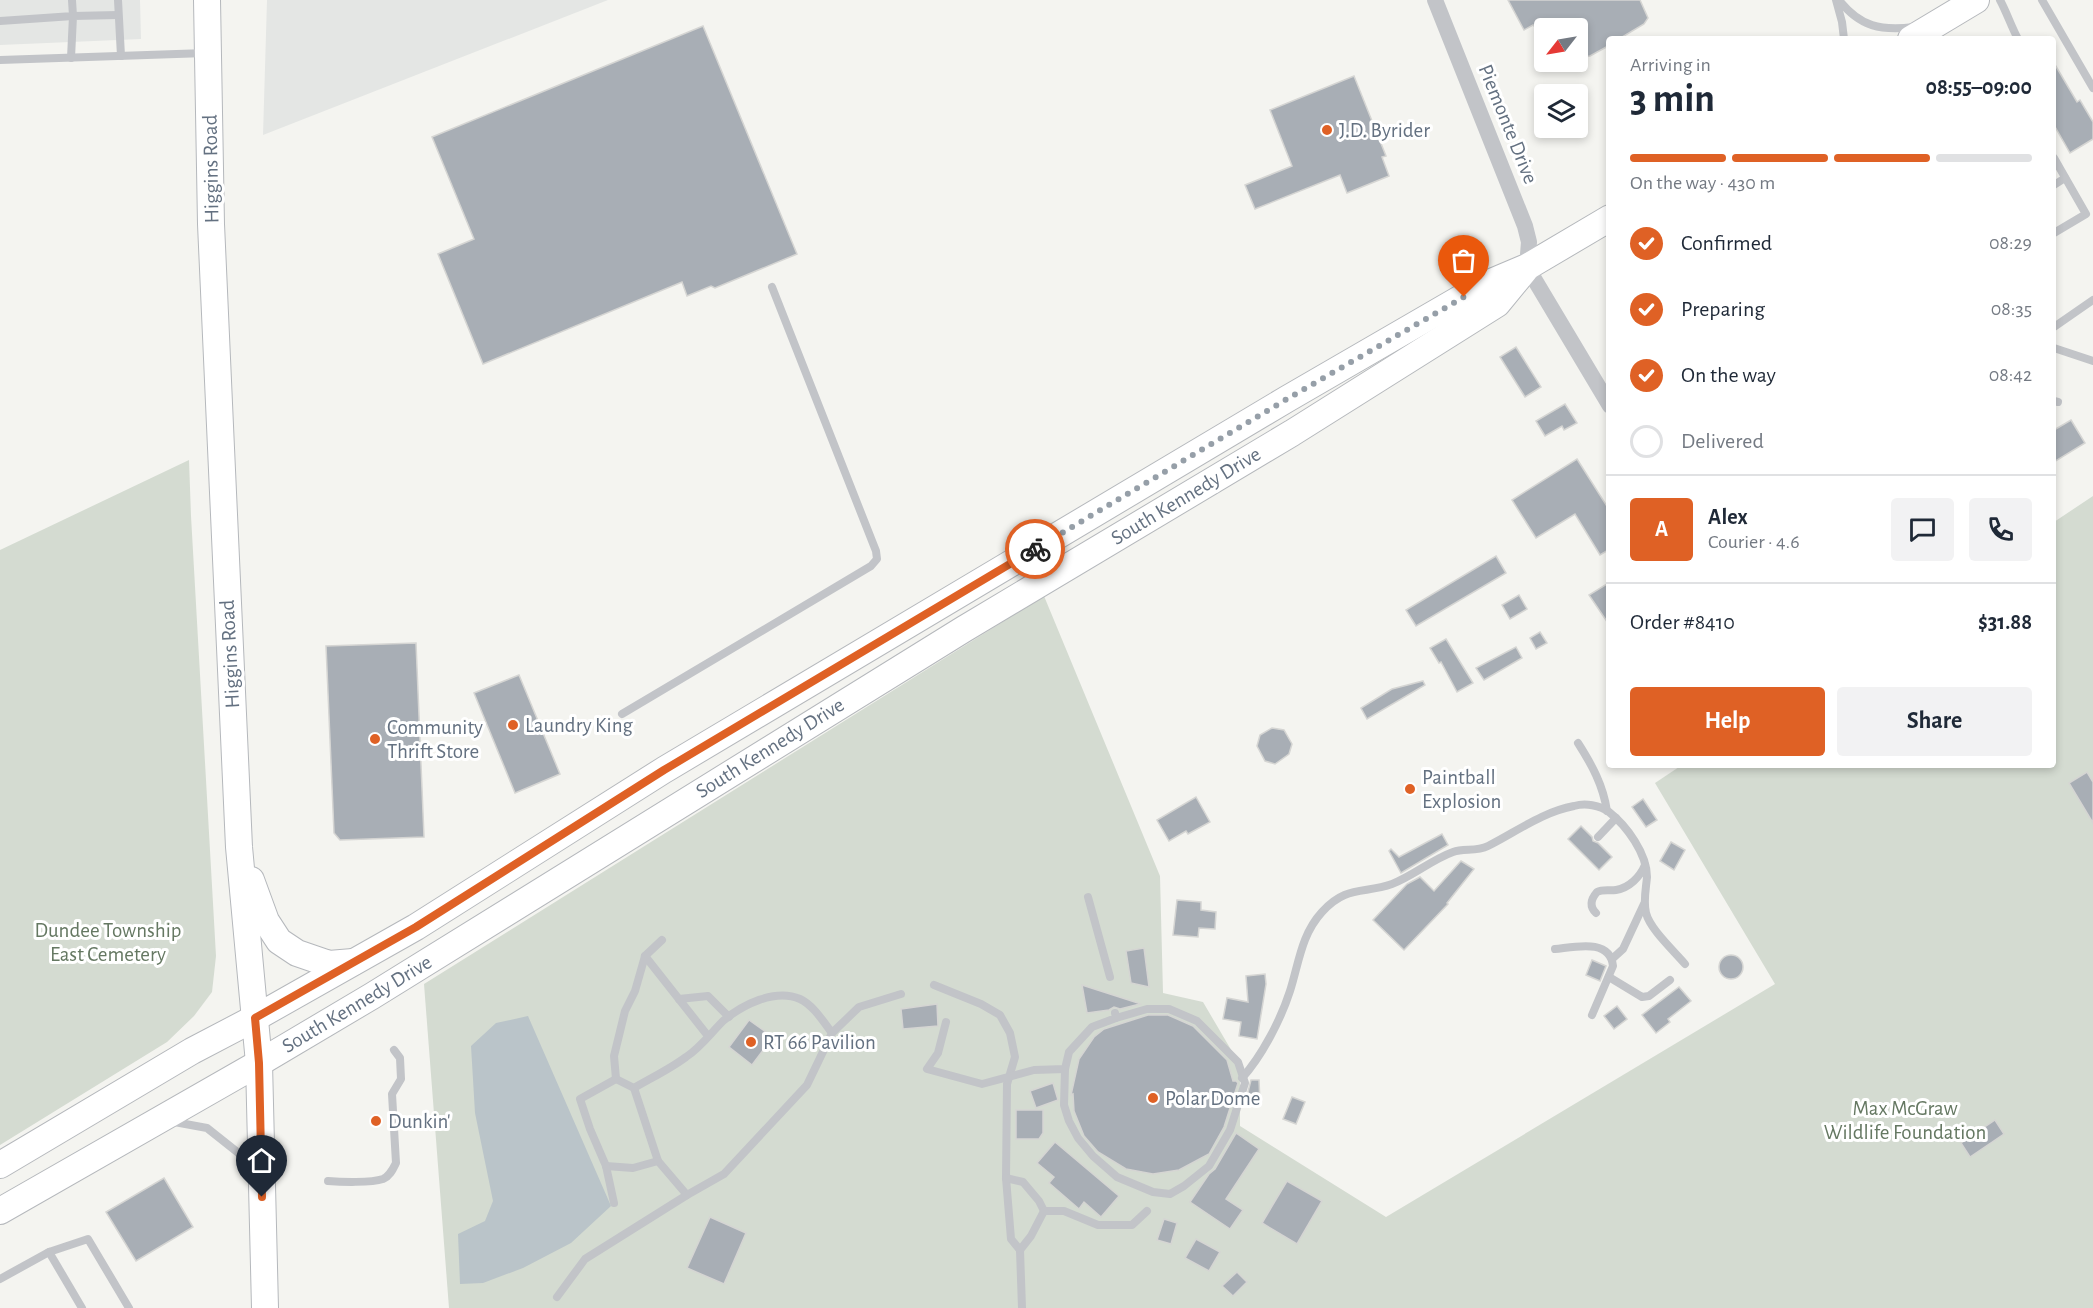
<!DOCTYPE html>
<html lang="en">
<head>
<meta charset="utf-8">
<style>
	body { margin:0; font-family:"Alegreya Sans",sans-serif; background:#f2f2f3; color:#1f2937; height:100vh; display:flex; flex-direction:column; font-size:22px; white-space:nowrap }
	* { box-sizing:border-box; margin:0 }
	p { font-size:20px; color:#747a83 }
	.icon { flex:none; width:33px; height:33px; fill:none; stroke:currentColor; stroke-width:2; stroke-linecap:round; stroke-linejoin:round }
	.map { position:relative; flex:1; overflow:hidden }
	.side { position:absolute; left:1606px; top:36px; width:450px; height:732px; display:flex; flex-direction:column; background:#fff; border-radius:6px; box-shadow:0 3px 9px #0003 }
	.side>* { flex:none }
	.needle { width:39px; rotate:239deg }
	.fabs { position:absolute; left:1534px; top:18px; display:grid; gap:12px }
	.fabs a { display:grid; place-items:center; width:54px; height:54px; border-radius:6px; background:#fff; box-shadow:0 3px 9px #0003; font-size:30px }
	.pin { position:absolute; display:grid; place-items:center; width:51px; height:51px; color:#fff; margin:-62px -26px; border-radius:50% 50% 50% 0; rotate:-45deg; box-shadow:0 0 6px #0007 }
	.pin .icon { rotate:45deg }
	.courier { position:absolute; display:grid; place-items:center; width:60px; height:60px; margin:-30px; border:4px solid #df6125; border-radius:50%; background:#fff; color:#222; box-shadow:0 2px 8px #0007 }
	.overview em { font-style:normal; font-weight:600 }
	.overview div { display:flex; flex-direction:column-reverse }
	.overview { display:flex; align-items:center; justify-content:space-between; height:102px; padding:0 24px }
	h1 { font-size:39px; font-weight:600; line-height:45px }
	.bar { display:grid; grid-template-columns:repeat(4,1fr); gap:9px 6px; align-content:center; height:72px; padding:0 24px }
	.bar i { height:8px; border-radius:4px; background:#e0e1e3 }
	.bar .active { background:#df6125 }
	.bar p { grid-column:span 4 }
	.line { display:flex; align-items:center; gap:15px; padding:0 24px; border-top:2px solid #e0e1e3 }
	.line div { flex:1 }
	.round { display:grid; place-items:center; flex:none; width:63px; height:63px; border-radius:6px; background:#f2f2f3 }
	ol { padding:0 24px; list-style:none }
	li { display:flex; align-items:center; gap:18px; height:66px }
	li p { margin-inline-start:auto }
	li .icon { padding:6px; border-radius:50%; background:#df6125; color:#fff; stroke-width:4 }
	li:last-child { color:#747a83 }
	li i { width:33px; height:33px; border:3px solid #e0e1e3; border-radius:50% }
	.button { display:flex; gap:12px; margin-top:auto; padding:12px 24px }
	.button a { flex:1; height:69px; border-radius:6px; background:#df6125; color:#fff; font-size:24px; font-weight:600; line-height:69px; text-align:center }
	.button a+a { background:#f2f2f3; color:#1f2937 }
	.map>svg:first-child { display:block }
	.built { fill:#e4e6e4 }
	.green { fill:#d4dbd1 }
	.water { fill:#bac4c9 }
	.building { fill:#a8aeb5; stroke:#d5d5d3; stroke-width:1.5 }
	.lines { fill:none; stroke-linecap:round; stroke-linejoin:round }
	.primary-casing { stroke:#b5b8bc; stroke-width:28 }
	.service { stroke:#c2c4c8; stroke-width:8 }
	.minor { stroke:#c2c4c8; stroke-width:16 }
	.primary { stroke:#fff; stroke-width:26 }
	.done { stroke:#969fa8; stroke-width:6; stroke-dasharray:0 10.8 }
	.route { stroke:#df6125; stroke-width:8 }
	.poi-dot { fill:#df6125; stroke:#fff; stroke-width:2 }
	.labels { text-anchor:middle; dominant-baseline:central; stroke-width:6; stroke-linejoin:round; paint-order:stroke }
	.street-label { font-size:21px; fill:#647181; stroke:#fff }
	.poi-label { font-size:21px; fill:#647181; stroke:#fff; text-anchor:start }
	.park-label { font-size:21px; fill:#657862; stroke:#fff }
</style>
</head>
<body>
<div class="map">
<svg width="2093" height="1308" viewBox="0 0 2093 1308">
	<rect width="100%" height="100%" fill="#f4f4f0"/>
	<g class="built">
		<polygon points="0,0 140,0 141,39 0,45"/>
		<polygon points="267,0 608,0 263,135"/>
	</g>
	<g class="green">
		<polygon points="189,460 191,516 216,956 212,992 194,1016 167,1042 0,1145 0,550"/>
		<polygon points="2093,496 2093,1308 449,1308 424,984 1044,596 1160,876 1163,993 1203,1002 1240,1065 1240,1126 1386,1217 1775,984 1655,783 1682,765 2054,765 2054,522"/>
	</g>
	<polygon class="water" points="528,1016 611,1206 571,1243 523,1268 483,1283 460,1284 458,1234 485,1221 493,1201 475,1113 471,1046 496,1023"/>
	<g class="building">
		<polygon points="1508,0 1640,0 1648,18 1644,24 1619,39 1610,39 1610,45 1590,56 1585,57 1581,55 1578,51 1578,28 1536,28 1533,25 1524,30"/>
		<polygon points="703,26 797,254 715,288 711,286 687,296 682,282 483,364 438,254 474,239 432,137"/>
		<polygon points="2054,63 2077,102 2080,100 2093,122 2093,139 2070,153 2054,125"/>
		<polygon points="1354,76 1386,156 1382,157 1389,176 1347,193 1340,175 1255,209 1245,185 1292,166 1270,110"/>
		<polygon points="1516,347 1541,387 1525,397 1500,357"/>
		<polygon points="1565,404 1577,423 1564,430 1562,426 1545,436 1536,421"/>
		<polygon points="2071,420 2085,443 2054,462 2054,430"/>
		<polygon points="1577,459 1610,511 1610,549 1600,555 1575,514 1536,538 1512,500"/>
		<polygon points="1496,556 1506,573 1416,626 1406,610"/>
		<polygon points="1610,582 1610,626 1589,595"/>
		<polygon points="1519,595 1527,609 1510,619 1502,605"/>
		<polygon points="1540,632 1547,643 1536,649 1530,638"/>
		<polygon points="1446,639 1473,683 1457,692 1441,662 1439,663 1430,648"/>
		<polygon points="416,643 424,837 340,840 334,833 326,646"/>
		<polygon points="1516,647 1522,658 1484,680 1476,668"/>
		<polygon points="519,675 560,774 515,793 474,693"/>
		<polygon points="1423,681 1425,685 1367,719 1361,708 1392,689"/>
		<polygon points="1272,728 1284,730 1292,744 1289,754 1275,764 1265,761 1257,746 1260,735"/>
		<polygon points="2087,772 2093,782 2093,823 2069,783"/>
		<polygon points="1196,797 1210,822 1188,834 1186,831 1169,841 1157,820"/>
		<polygon points="1643,799 1657,820 1646,827 1632,807"/>
		<polygon points="1581,826 1592,837 1593,841 1598,843 1612,857 1599,870 1568,839"/>
		<polygon points="1442,834 1448,845 1401,873 1389,851 1391,849 1399,857"/>
		<polygon points="1671,842 1685,850 1674,870 1660,861"/>
		<polygon points="1461,861 1474,869 1447,903 1448,904 1404,950 1373,920 1407,884 1420,877 1434,891"/>
		<polygon points="1177,900 1201,902 1201,910 1216,912 1215,929 1199,928 1198,937 1173,935"/>
		<polygon points="1144,948 1149,987 1131,983 1126,951"/>
		<circle cx="1731" cy="967" r="12"/>
		<polygon points="1592,960 1606,966 1600,981 1586,975"/>
		<polygon points="1265,974 1266,984 1257,1039 1239,1036 1241,1022 1223,1019 1227,998 1248,1002 1246,976"/>
		<polygon points="1082,985 1138,1003 1140,1004 1120,1009 1114,1007 1109,1010 1087,1013"/>
		<polygon points="1679,987 1691,1001 1668,1019 1670,1022 1656,1033 1642,1015"/>
		<polygon points="937,1004 938,1026 903,1029 901,1009"/>
		<polygon points="1617,1006 1627,1019 1614,1029 1604,1016"/>
		<polygon points="1148,1015 1168,1015 1193,1026 1227,1060 1233,1081 1236,1081 1238,1083 1224,1127 1209,1154 1179,1170 1153,1174 1126,1169 1098,1152 1084,1136 1074,1111 1073,1094 1071,1095 1079,1059 1094,1037 1104,1029"/>
		<polygon points="749,1020 773,1037 752,1065 729,1047"/>
		<polygon points="1251,1080 1259,1080 1260,1103 1245,1104"/>
		<polygon points="1053,1083 1058,1100 1036,1108 1030,1091"/>
		<polygon points="1292,1097 1305,1102 1296,1124 1283,1119"/>
		<polygon points="1016,1110 1043,1110 1043,1133 1039,1139 1016,1139"/>
		<polygon points="1995,1120 2004,1134 1970,1157 1961,1143"/>
		<polygon points="1236,1133 1259,1149 1226,1199 1243,1210 1230,1229 1190,1202 1209,1174 1215,1169"/>
		<polygon points="1055,1142 1119,1196 1101,1217 1084,1202 1079,1209 1049,1183 1054,1177 1037,1163"/>
		<polygon points="164,1178 193,1227 136,1261 106,1212"/>
		<polygon points="1287,1181 1322,1201 1297,1244 1262,1223"/>
		<polygon points="710,1217 746,1233 724,1284 687,1268"/>
		<polygon points="1164,1219 1177,1223 1171,1244 1157,1240"/>
		<polygon points="1196,1239 1220,1252 1209,1271 1185,1258"/>
		<polygon points="1237,1272 1247,1282 1233,1296 1222,1286"/>
	</g>
	<g class="lines">
		<g class="primary-casing">
			<g id="primary">
				<polyline points="207,0 211,224 221,448 239,847 259,1063 265,1308"/>
				<polyline points="1911,39 1976,0"/>
				<polyline points="251,880 266,921 279,941 297,953 329,964 353,962"/>
				<polyline points="0,1165 192,1051 255,1018 416,927 664,770 1287,399 1482,286 1527,267 1610,218"/>
				<polyline points="0,1211 259,1063 372,996 964,629 1292,433 1497,304 1525,270"/>
			</g>
		</g>
		<g class="service">
			<polyline points="118,0 121,56"/>
			<polyline points="1836,0 1842,22 1844,39"/>
			<path d="M 1839,0 C 1860,27 1881,31 1914,27"/>
			<path d="M 2000,0 C 2007,13 2011,26 2018,39"/>
			<polyline points="2042,0 2093,88"/>
			<polyline points="0,21 73,16 72,0"/>
			<polyline points="71,58 73,16 118,15"/>
			<polyline points="0,60 206,53"/>
			<polyline points="2054,158 2086,214 2054,233"/>
			<polyline points="2054,185 2065,178"/>
			<polyline points="2054,327 2093,300"/>
			<polyline points="2054,348 2093,361"/>
			<polyline points="2054,401 2058,402"/>
			<polyline points="622,714 871,566 877,559 876,551 772,287"/>
			<path d="M 1578,743 C 1592,765 1603,785 1607,811"/>
			<polyline points="1598,837 1616,818"/>
			<polyline points="1088,897 1110,977"/>
			<path d="M 1596,913 C 1589,906 1591,899 1597,892 C 1603,889 1609,891 1616,890 C 1629,888 1640,877 1645,865"/>
			<path d="M 1555,949 C 1575,947 1610,938 1613,966 L 1592,1015"/>
			<polyline points="645,956 708,1036"/>
			<polyline points="1612,959 1623,949 1644,904"/>
			<polyline points="1609,977 1642,997 1649,996 1670,980"/>
			<polyline points="934,985 981,1004 1000,1015 1010,1033 1015,1057 1007,1084 1006,1178 1011,1239 1020,1250 1022,1308"/>
			<polyline points="679,999 708,996 729,1017"/>
			<polyline points="946,1022 938,1053 927,1069 982,1084 1034,1070 1065,1069 1069,1052 1092,1027 1116,1018 1115,1013"/>
			<polyline points="1065,1069 1064,1105 1069,1121 1078,1138 1093,1156 1117,1177 1153,1192 1170,1194 1184,1186 1209,1166 1230,1130 1245,1083 1238,1062 1197,1021 1169,1009 1147,1009 1116,1018"/>
			<path d="M 1242,1078 C 1262,1056 1281,1019 1290,991 C 1299,963 1301,935 1322,912 C 1346,885 1364,894 1392,884 C 1413,876 1431,860 1453,852 C 1464,848 1476,852 1488,846 C 1516,832 1542,812 1574,806 C 1585,803 1600,805 1609,812 C 1627,826 1647,854 1647,877 C 1646,889 1643,901 1646,913 C 1650,929 1673,950 1685,964"/>
			<polyline points="616,1079 614,1056 625,1011 635,991 645,956 662,940"/>
			<polyline points="616,1079 634,1088 658,1161 687,1195"/>
			<path d="M 634,1088 C 651,1078 670,1069 686,1057 C 700,1048 711,1033 723,1021 C 742,1005 775,988 800,999 C 813,1005 823,1021 832,1033"/>
			<polyline points="169,1121 207,1128 246,1159 256,1170"/>
			<polyline points="606,1166 633,1168 658,1161"/>
			<polyline points="1006,1178 1023,1182 1039,1201 1044,1211"/>
			<path d="M 328,1181 C 341,1182 371,1183 383,1179 C 390,1176 393,1169 396,1163 L 392,1094 L 401,1079 L 400,1058 L 394,1050"/>
			<polyline points="614,1203 606,1166 590,1129 580,1099 616,1079"/>
			<polyline points="1044,1211 1064,1211 1098,1225 1132,1225 1147,1211"/>
			<polyline points="1020,1250 1031,1236 1044,1211"/>
			<polyline points="49,1252 88,1239 129,1308"/>
			<polyline points="0,1279 49,1252 82,1308"/>
			<polyline points="557,1297 585,1259 687,1195 724,1174 807,1085 832,1033 859,1007 901,994"/>
		</g>
		<polyline class="minor" points="1435,0 1525,226 1529,242 1527,267 1610,406"/>
		<use href="#primary" class="primary"/>
	</g>
	<g class="lines">
		<polyline class="done" points="1035,549 1287,399 1464,297"/>
		<polyline class="route" points="262,1197 259,1063 255,1018 416,927 664,770 1035,549"/>
	</g>
	<g class="poi-dot">
		<circle cx="1327" cy="130" r="6"/>
		<circle cx="513" cy="725" r="6"/>
		<circle cx="375" cy="739" r="6"/>
		<circle cx="1410" cy="789" r="6"/>
		<circle cx="751" cy="1042" r="6"/>
		<circle cx="1153" cy="1098" r="6"/>
		<circle cx="376" cy="1121" r="6"/>
	</g>
	<g class="labels">
		<g class="street-label">
			<text transform="translate(1508 124) rotate(68)">Piemonte Drive</text>
			<text transform="translate(211 169) rotate(-91)">Higgins Road</text>
			<text transform="translate(1186 496) rotate(-31)">South Kennedy Drive</text>
			<text transform="translate(230 654) rotate(-93)">Higgins Road</text>
			<text transform="translate(770 748) rotate(-32)">South Kennedy Drive</text>
			<text transform="translate(357 1004) rotate(-31)">South Kennedy Drive</text>
		</g>
		<g class="poi-label">
			<text x="1339" y="130">J.D. Byrider</text>
			<text x="525" y="725">Laundry King</text>
			<text x="387" y="727">Community<tspan x="387" dy="24">Thrift Store</tspan></text>
			<text x="1422" y="777">Paintball<tspan x="1422" dy="24">Explosion</tspan></text>
			<text x="763" y="1042">RT 66 Pavilion</text>
			<text x="1165" y="1098">Polar Dome</text>
			<text x="388" y="1121">Dunkin'</text>
		</g>
		<g class="park-label">
			<text x="108" y="930">Dundee Township<tspan x="108" dy="24">East Cemetery</tspan></text>
			<text x="1905" y="1108">Max McGraw<tspan x="1905" dy="24">Wildlife Foundation</tspan></text>
		</g>
	</g>
</svg>
<div class="fabs">
<a><svg class="needle" viewBox="-14 -14 28 28"><path d="M0-13l5 13h-10z" fill="#e53935"/><path d="M0 13l5-13h-10z" fill="#747a83"/></svg></a>
<a><svg class="icon" aria-label="layers" viewBox="0 0 24 24"><path d="M12 4l9 5-9 5-9-5zM3 14l9 5 9-5"/></svg></a>
</div>
<div class="pin" style="left:1464px;top:297px;background:#ea580c"><svg class="icon" aria-label="bag" viewBox="0 0 24 24"><path d="M5 8h14l-1 12H6zM9 8a3 3 0 0 1 6 0"/></svg></div>
<div class="pin" style="left:262px;top:1197px;background:#1f2937"><svg class="icon" aria-label="home" viewBox="0 0 24 24"><path d="M3 11l9-7 9 7M6 9v11h12V9"/></svg></div>
<div class="courier" style="left:1035px;top:549px"><svg class="icon" aria-label="bike" viewBox="0 0 24 24"><circle cx="6" cy="16" r="4"/><circle cx="18" cy="16" r="4"/><path d="M6 16l4-8h5l3 8M10 8l3 8H6M13 5h3"/></svg></div>
<section class="side">
<div class="overview"><div><h1>3 min</h1><p>Arriving in</p></div><em>08:55–09:00</em></div>
<div class="bar"><i class="active"></i><i class="active"></i><i class="active"></i><i></i><p>On the way · 430 m</p></div>
<ol>
<li><svg class="icon" aria-label="check" viewBox="0 0 24 24"><path d="M5 12l5 5 9-10"/></svg>Confirmed<p>08:29</p></li>
<li><svg class="icon" aria-label="check" viewBox="0 0 24 24"><path d="M5 12l5 5 9-10"/></svg>Preparing<p>08:35</p></li>
<li><svg class="icon" aria-label="check" viewBox="0 0 24 24"><path d="M5 12l5 5 9-10"/></svg>On the way<p>08:42</p></li>
<li><i></i>Delivered</li>
</ol>
<div class="line" style="height:108px"><b class="round" style="background:#df6125;color:#fff">A</b><div><b>Alex</b><p>Courier · 4.6</p></div><a class="round"><svg class="icon" aria-label="chat" viewBox="0 0 24 24"><path d="M4 5h16v11H9l-5 4z"/></svg></a><a class="round"><svg class="icon" aria-label="phone" viewBox="0 0 24 24"><path d="M5 4h4l2 5-3 2q2 4 5 5l2-3 5 2v4C11 20 4 13 5 4z"/></svg></a></div>
<div class="line" style="height:78px"><div>Order #8410</div><b>$31.88</b></div>
<div class="button"><a>Help</a><a>Share</a></div>
</section>
</div>
</body>
</html>
